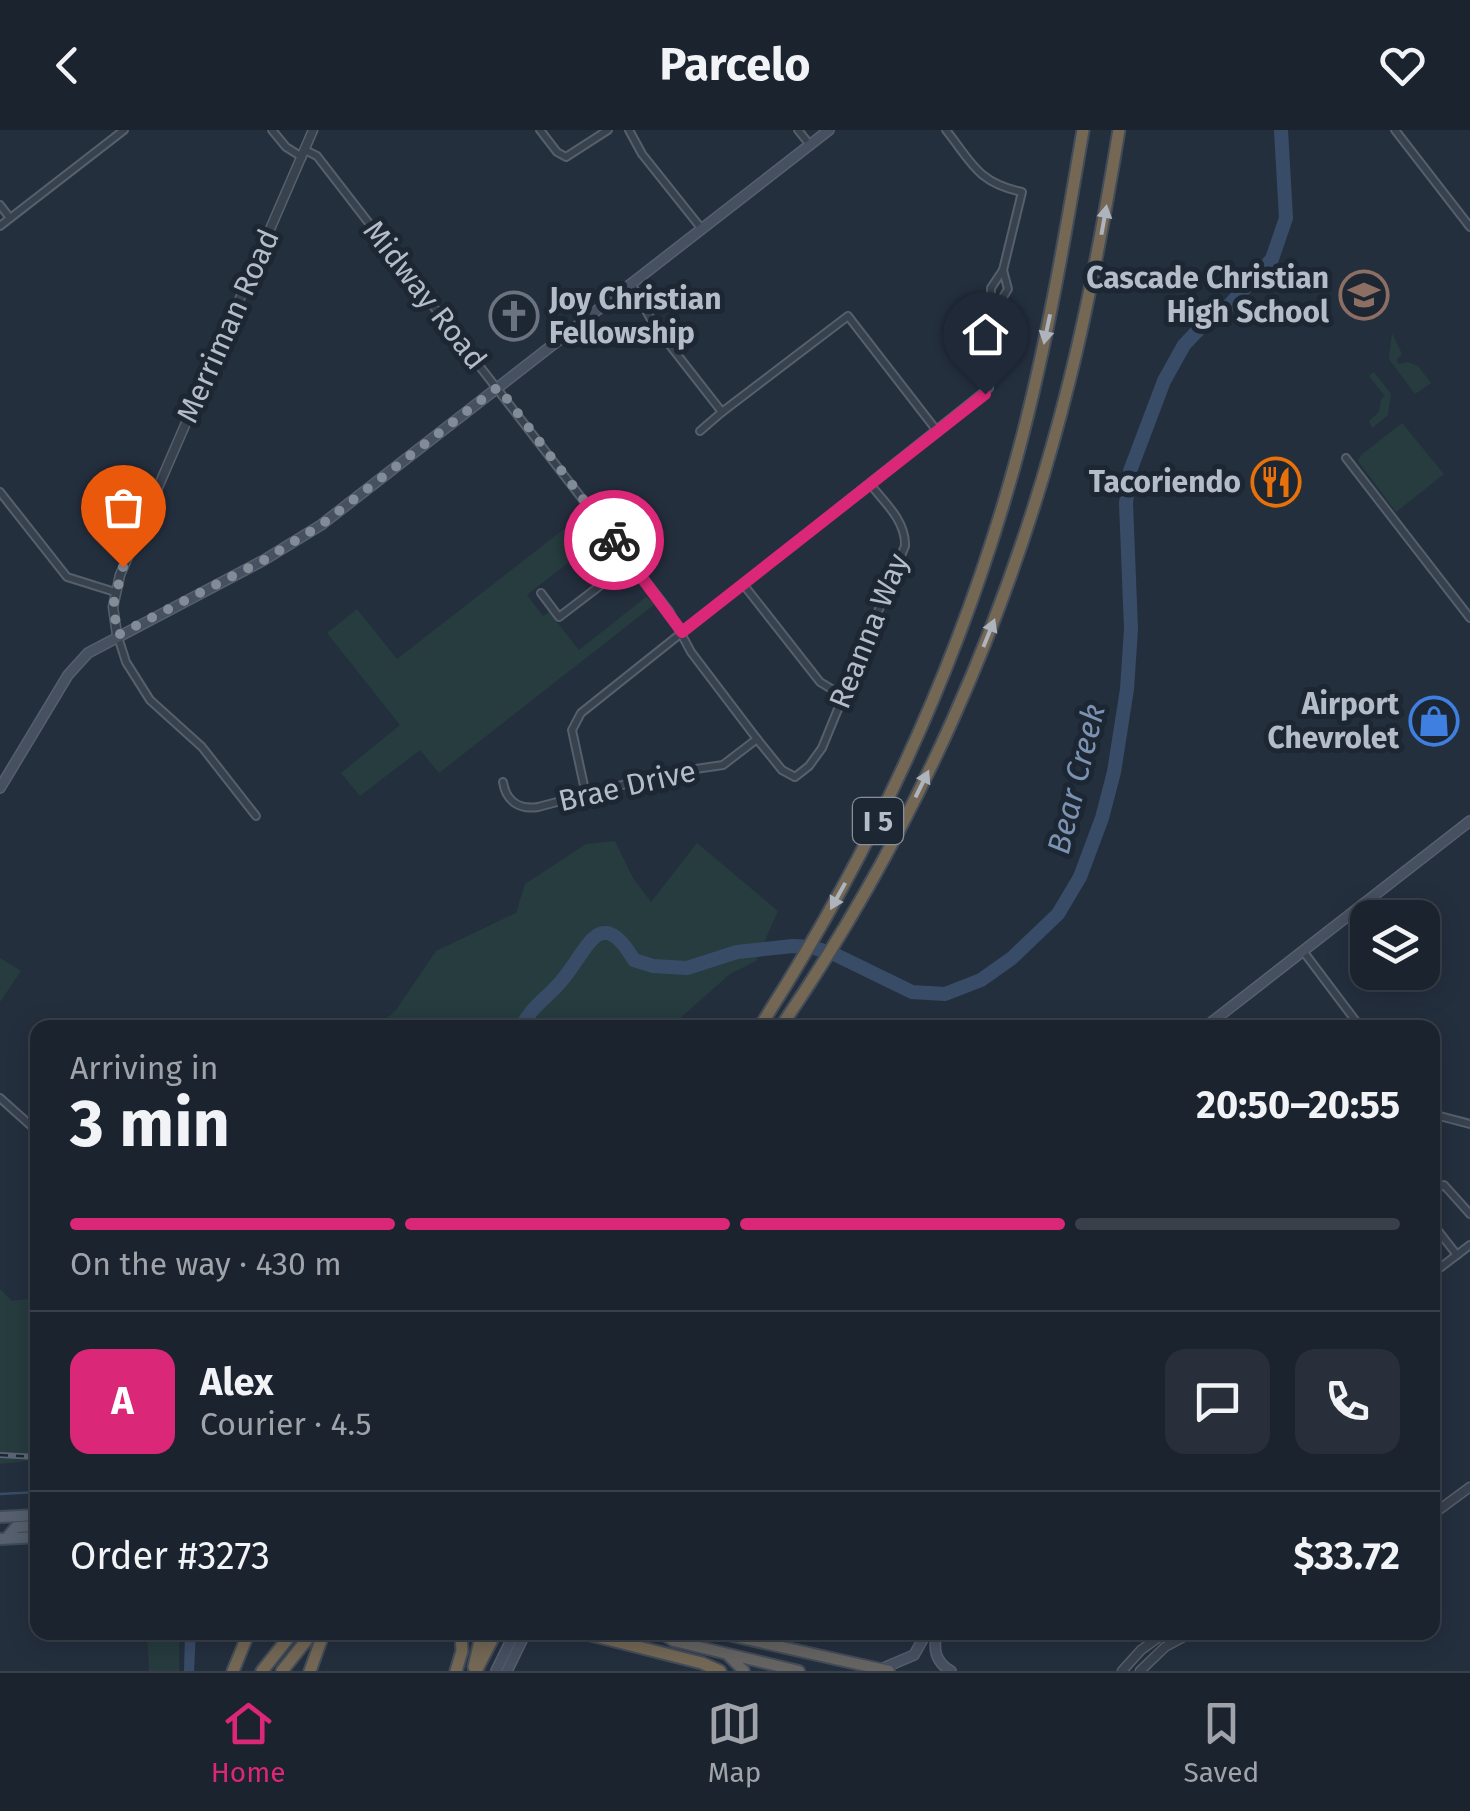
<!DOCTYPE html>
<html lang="en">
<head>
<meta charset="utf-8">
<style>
	body { margin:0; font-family:"Fira Sans",sans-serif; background:#282f3a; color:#f1f3f6; height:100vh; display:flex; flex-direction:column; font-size:38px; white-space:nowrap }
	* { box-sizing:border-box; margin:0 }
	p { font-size:32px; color:#a0a4aa }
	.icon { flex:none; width:55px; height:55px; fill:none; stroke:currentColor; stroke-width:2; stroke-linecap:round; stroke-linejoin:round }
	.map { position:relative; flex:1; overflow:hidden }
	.side { position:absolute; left:30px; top:890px; width:1410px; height:620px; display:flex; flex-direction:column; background:#1b232e; border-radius:20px; box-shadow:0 5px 25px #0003,0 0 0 2px #39404a }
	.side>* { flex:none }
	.fabs { position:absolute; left:1350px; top:770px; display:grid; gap:20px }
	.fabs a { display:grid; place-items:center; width:90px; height:90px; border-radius:20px; background:#1b232e; box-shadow:0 5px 25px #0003,0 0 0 2px #39404a; font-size:50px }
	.pin { position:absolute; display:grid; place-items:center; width:85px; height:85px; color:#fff; margin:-102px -42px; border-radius:50% 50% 50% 0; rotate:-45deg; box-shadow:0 0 10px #0007 }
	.pin .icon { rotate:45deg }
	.courier { position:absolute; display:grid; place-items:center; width:100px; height:100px; margin:-50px; border:8px solid #db2777; border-radius:50%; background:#fff; color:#222; box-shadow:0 2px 12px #0007 }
	.summary em { font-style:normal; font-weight:700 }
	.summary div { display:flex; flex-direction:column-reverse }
	.summary { display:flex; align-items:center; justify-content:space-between; height:170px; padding:0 40px }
	h1 { font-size:65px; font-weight:700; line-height:75px }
	.bar { display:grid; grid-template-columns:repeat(4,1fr); gap:15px 10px; align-content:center; height:120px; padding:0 40px }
	.bar i { height:12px; border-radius:8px; background:#39404a }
	.bar .current { background:#db2777 }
	.bar p { grid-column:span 4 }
	.line { display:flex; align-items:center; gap:25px; padding:0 40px; border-top:2px solid #39404a }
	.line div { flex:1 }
	.round { display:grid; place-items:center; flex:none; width:105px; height:105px; border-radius:20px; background:#282f3a }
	header { display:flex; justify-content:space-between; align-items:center; height:130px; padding:0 40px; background:#1b232e; font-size:45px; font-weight:700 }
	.menu { display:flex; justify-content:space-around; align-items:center; height:140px; border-top:2px solid #39404a; background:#1b232e; font-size:28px; color:#a0a4aa }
	.menu a { display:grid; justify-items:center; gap:5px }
	.menu .current { color:#db2777 }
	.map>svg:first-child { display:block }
	.green { fill:#263c3f }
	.water { fill:#394c67 }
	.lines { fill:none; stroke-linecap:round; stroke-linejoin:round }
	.stream { stroke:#394c67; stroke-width:2.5 }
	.river { stroke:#394c67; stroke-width:14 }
	.minor-casing { stroke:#565f6c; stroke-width:10 }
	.tertiary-casing { stroke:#565f6c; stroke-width:11 }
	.secondary-casing { stroke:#565f6c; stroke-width:12 }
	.primary-casing { stroke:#414a57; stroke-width:14 }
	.trunk-casing { stroke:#434c59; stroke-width:14 }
	.motorway-casing { stroke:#434c59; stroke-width:15 }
	.minor { stroke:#38414e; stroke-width:6 }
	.tertiary { stroke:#38414e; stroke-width:8 }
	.secondary { stroke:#465061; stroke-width:9 }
	.primary { stroke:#56606e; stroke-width:10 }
	.trunk { stroke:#656462; stroke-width:10 }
	.motorway { stroke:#746855; stroke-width:11 }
	.rail-casing { stroke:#5a6575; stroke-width:6 }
	.rail { stroke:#1d2633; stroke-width:2.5; stroke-dasharray:8; stroke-linecap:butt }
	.oneway { fill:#aeb4bd }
	.done { stroke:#828b98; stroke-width:10; stroke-dasharray:0 18 }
	.route { stroke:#db2777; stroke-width:12 }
	.labels { text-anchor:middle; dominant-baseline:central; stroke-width:10; stroke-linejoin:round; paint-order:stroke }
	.shield { fill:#1d2633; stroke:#878f9c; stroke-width:2.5 }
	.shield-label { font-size:28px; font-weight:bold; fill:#b4bcc9 }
	.poi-label { font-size:30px; font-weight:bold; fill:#b4bcc9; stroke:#1d2633; text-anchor:end }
	.street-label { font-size:30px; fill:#b4bcc9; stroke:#1d2633 }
	.water-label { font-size:32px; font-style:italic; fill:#7c92b1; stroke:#1d2633 }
</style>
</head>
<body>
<header><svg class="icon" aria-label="back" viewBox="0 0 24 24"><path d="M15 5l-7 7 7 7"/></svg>Parcelo<svg class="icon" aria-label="heart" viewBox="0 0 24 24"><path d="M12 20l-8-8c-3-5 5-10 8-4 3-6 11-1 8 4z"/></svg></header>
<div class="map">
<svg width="1470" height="1541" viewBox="0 0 1470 1541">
	<rect width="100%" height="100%" fill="#242f3e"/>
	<g class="green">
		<polygon points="1392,203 1402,224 1397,229 1398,234 1408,232 1418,236 1431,253 1415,264 1389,229"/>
		<polygon points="1374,242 1391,264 1388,285 1372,298 1369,291 1379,282 1381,270 1385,266 1369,246"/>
		<polygon points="1402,293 1444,344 1396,382 1358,331 1361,325"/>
		<polygon points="582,385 600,408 527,465 543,486 549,482 579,520 646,467 655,474 439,643 420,620 360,666 341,643 400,595 327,503 357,479 397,529"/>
		<polygon points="615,711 633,748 651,772 697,713 778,781 756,831 730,844 670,897 375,898 396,880 436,821 516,783 525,754 586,714"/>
		<polygon points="0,828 21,841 0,872"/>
		<polygon points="0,1159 12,1171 37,1168 37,1330 0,1334"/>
		<polygon points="147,1503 179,1503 179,1541 149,1541"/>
	</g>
	<polygon class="water" points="185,1503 196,1503 194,1541 184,1541"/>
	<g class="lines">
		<polyline class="stream" points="0,1364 38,1362"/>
		<path class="river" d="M 521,898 C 531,876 549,867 563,849 C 588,819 600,773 634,830 L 653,836 L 687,838 L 737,822 L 793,816 L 811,817 L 834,824 L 912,862 L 945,864 L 981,850 L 1012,828 L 1058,784 L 1080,747 L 1102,688 L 1114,642 L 1127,559 L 1131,499 L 1126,373 L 1130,341 L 1164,251 L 1184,215 L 1202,196 L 1219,186 L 1272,129 L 1286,88 L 1281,0"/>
		<g class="minor-casing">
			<g id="minor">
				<polyline points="272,0 286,17 302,27"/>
				<polyline points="540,0 557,22 566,27 608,0"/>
				<polyline points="629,0 642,24 701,98"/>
				<polyline points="798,0 810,15"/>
				<polyline points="1395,0 1470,97"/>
				<path d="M 305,20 L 317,26 L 669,481 L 691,522 L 757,609 L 782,640 L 795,647 L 809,636 L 822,618 L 905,416 C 906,391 885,373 870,354"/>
				<polyline points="0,75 10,88"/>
				<polyline points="0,96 124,0"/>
				<polyline points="631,153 654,195 722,282 848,186 937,301"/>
				<polyline points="997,177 1008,159 1003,140"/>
				<polyline points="700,301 722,282"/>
				<polyline points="1346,328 1470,488"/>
				<polyline points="0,362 67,447 115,462"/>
				<polyline points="743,454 820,552 843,566"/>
				<polyline points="541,463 559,487 631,432"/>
				<polyline points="118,507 126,532 150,570 202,617 256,686"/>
				<path d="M 503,652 C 506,671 519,680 538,677 L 668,643 L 723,635 L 757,609"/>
				<path d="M 586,665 L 572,600 L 581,583 L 989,258 L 997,177 L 991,169 L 991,158 L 1003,140 L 1022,62 C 978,53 972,33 946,0"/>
				<polyline points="1303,821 1361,898"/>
				<polyline points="0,968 38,1002"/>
				<polyline points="1432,984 1470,994"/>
				<polyline points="1432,1061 1444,1055 1470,1084"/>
				<polyline points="1432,1093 1457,1125"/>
				<polyline points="1432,1144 1470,1115"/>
			</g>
		</g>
		<g class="tertiary-casing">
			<g id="tertiary">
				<polyline points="117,505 113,477 120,445 313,0"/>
				<polyline points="1432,1385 1470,1357"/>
				<polyline points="1122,1541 1141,1520 1166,1502"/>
				<polyline points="1140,1541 1165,1517 1193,1502"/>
			</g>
		</g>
		<g class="secondary-casing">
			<g id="secondary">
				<polyline points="0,658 68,545 88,523 264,430 321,395 829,0"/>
				<polyline points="1204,898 1470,691"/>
				<path d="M 937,1502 C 933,1519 935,1532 951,1541"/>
				<polyline points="881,1539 914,1525 927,1502"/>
				<polyline points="496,1541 515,1502"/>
				<polyline points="507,1541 526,1502"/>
			</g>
		</g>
		<g class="primary-casing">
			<g id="primary">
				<polyline points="0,1387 38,1385"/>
				<polyline points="7,1408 16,1397 38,1396"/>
				<polyline points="0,1409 38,1407"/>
			</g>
		</g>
		<g class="trunk-casing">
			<g id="trunk">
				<polyline points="660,1502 674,1511 799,1541"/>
				<polyline points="715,1502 889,1541"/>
				<polyline points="728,1525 744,1541"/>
			</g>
		</g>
		<g class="motorway-casing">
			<g id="motorway">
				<path d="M 759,898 C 874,719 964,525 1019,319 C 1047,214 1065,107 1083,0"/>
				<path d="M 780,898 C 914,703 1012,482 1069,252 C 1090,169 1105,85 1119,0"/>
				<polyline points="579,1502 702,1533 720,1541"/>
				<polyline points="474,1537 482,1502"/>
				<polyline points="233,1541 249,1502"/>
				<polyline points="262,1541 293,1502"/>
				<polyline points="282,1541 313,1502"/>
				<polyline points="310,1541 324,1502"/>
				<polyline points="456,1541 462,1521 461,1502"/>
				<polyline points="476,1541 496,1502"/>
			</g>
		</g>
		<use href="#minor" class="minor"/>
		<use href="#tertiary" class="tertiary"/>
		<use href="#secondary" class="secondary"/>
		<use href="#primary" class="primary"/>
		<use href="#trunk" class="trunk"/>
		<use href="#motorway" class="motorway"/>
		<g class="rail-casing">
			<polyline id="rail" points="0,1325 38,1327"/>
		</g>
		<use href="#rail" class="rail"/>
	</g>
	<defs><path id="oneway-solid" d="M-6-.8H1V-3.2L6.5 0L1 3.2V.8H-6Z" transform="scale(2.5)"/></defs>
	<g class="oneway">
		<use href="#oneway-solid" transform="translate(1104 90) rotate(-80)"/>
		<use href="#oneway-solid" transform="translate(1047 199) rotate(102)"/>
		<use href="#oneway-solid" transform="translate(989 503) rotate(-68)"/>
		<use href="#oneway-solid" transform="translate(922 654) rotate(-64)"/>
		<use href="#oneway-solid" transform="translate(838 766) rotate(119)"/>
	</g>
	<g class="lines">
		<polyline class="done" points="123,437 113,476 118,505 264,430 321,395 498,257 614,410"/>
		<polyline class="route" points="614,410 682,502 985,264"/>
	</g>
	<defs>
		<g id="school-ring" transform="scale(2.5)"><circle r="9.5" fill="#1d2633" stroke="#8d6e63" stroke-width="1.5"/><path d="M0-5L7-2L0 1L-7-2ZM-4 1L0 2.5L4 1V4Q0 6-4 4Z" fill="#8d6e63"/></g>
		<g id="church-ring" transform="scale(2.5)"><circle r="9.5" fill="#1d2633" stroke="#6b7280" stroke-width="1.5"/><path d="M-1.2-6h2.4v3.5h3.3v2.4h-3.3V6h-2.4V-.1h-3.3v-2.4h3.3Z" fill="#6b7280"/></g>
		<g id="restaurant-ring" transform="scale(2.5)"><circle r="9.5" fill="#1d2633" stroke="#e8710a" stroke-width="1.5"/><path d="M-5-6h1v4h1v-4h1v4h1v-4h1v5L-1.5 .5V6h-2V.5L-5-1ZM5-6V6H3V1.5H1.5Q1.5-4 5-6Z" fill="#e8710a"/></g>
		<g id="shop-ring" transform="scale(2.5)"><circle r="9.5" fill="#1d2633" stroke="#3f7fe0" stroke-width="1.5"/><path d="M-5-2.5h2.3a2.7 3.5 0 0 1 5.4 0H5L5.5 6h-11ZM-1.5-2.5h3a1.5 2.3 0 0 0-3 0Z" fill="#3f7fe0"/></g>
	</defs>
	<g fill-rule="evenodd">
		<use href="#school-ring" x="1364" y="165"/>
		<use href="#church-ring" x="514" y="186"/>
		<use href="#restaurant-ring" x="1276" y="352"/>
		<use href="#shop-ring" x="1434" y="591"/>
	</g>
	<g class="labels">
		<rect class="shield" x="853" y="668" width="50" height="46" rx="8"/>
		<g class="shield-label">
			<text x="878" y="691">I 5</text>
		</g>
		<g class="poi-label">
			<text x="1329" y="148">Cascade Christian<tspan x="1329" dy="34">High School</tspan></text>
			<text x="549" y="169" text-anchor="start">Joy Christian<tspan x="549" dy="34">Fellowship</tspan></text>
			<text x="1241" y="352">Tacoriendo</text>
			<text x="1399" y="574">Airport<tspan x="1399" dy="34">Chevrolet</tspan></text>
		</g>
		<g class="street-label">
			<text transform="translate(425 165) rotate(52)">Midway Road</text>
			<text transform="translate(228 196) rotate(-66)">Merriman Road</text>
			<text transform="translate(869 501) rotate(-68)">Reanna Way</text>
			<text transform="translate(627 656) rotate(-13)">Brae Drive</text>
		</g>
		<g class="water-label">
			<text transform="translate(1076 649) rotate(-76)">Bear Creek</text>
		</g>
	</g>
</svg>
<div class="fabs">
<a><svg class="icon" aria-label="layers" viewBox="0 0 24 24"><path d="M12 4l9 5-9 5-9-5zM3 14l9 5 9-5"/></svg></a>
</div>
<div class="pin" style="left:123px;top:437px;background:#ea580c"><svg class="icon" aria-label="bag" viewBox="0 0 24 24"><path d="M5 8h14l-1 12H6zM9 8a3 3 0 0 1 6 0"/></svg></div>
<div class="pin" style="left:985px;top:264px;background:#1f2937"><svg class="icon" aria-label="home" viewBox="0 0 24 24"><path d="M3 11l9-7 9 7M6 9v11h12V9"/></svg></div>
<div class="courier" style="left:614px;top:410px"><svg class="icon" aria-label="bike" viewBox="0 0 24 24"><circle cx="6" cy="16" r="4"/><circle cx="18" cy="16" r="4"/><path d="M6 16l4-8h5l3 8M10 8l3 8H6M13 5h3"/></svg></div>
<section class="side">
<div class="summary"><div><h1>3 min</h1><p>Arriving in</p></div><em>20:50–20:55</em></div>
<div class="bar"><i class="current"></i><i class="current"></i><i class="current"></i><i></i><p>On the way · 430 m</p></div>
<div class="line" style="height:180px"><b class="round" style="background:#db2777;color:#fff">A</b><div><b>Alex</b><p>Courier · 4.5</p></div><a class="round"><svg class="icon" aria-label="chat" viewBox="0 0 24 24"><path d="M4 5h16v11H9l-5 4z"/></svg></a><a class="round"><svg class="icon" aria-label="phone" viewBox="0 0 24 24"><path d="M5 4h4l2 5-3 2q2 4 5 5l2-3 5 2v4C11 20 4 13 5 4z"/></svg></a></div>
<div class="line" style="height:130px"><div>Order #3273</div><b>$33.72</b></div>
</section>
</div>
<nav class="menu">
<a class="current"><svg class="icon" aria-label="home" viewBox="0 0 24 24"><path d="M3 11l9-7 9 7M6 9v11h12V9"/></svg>Home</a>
<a><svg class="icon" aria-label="map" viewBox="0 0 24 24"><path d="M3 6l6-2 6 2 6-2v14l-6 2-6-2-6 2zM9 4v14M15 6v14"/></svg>Map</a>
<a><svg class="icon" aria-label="saved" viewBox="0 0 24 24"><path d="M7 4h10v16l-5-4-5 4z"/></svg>Saved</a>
</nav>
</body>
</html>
